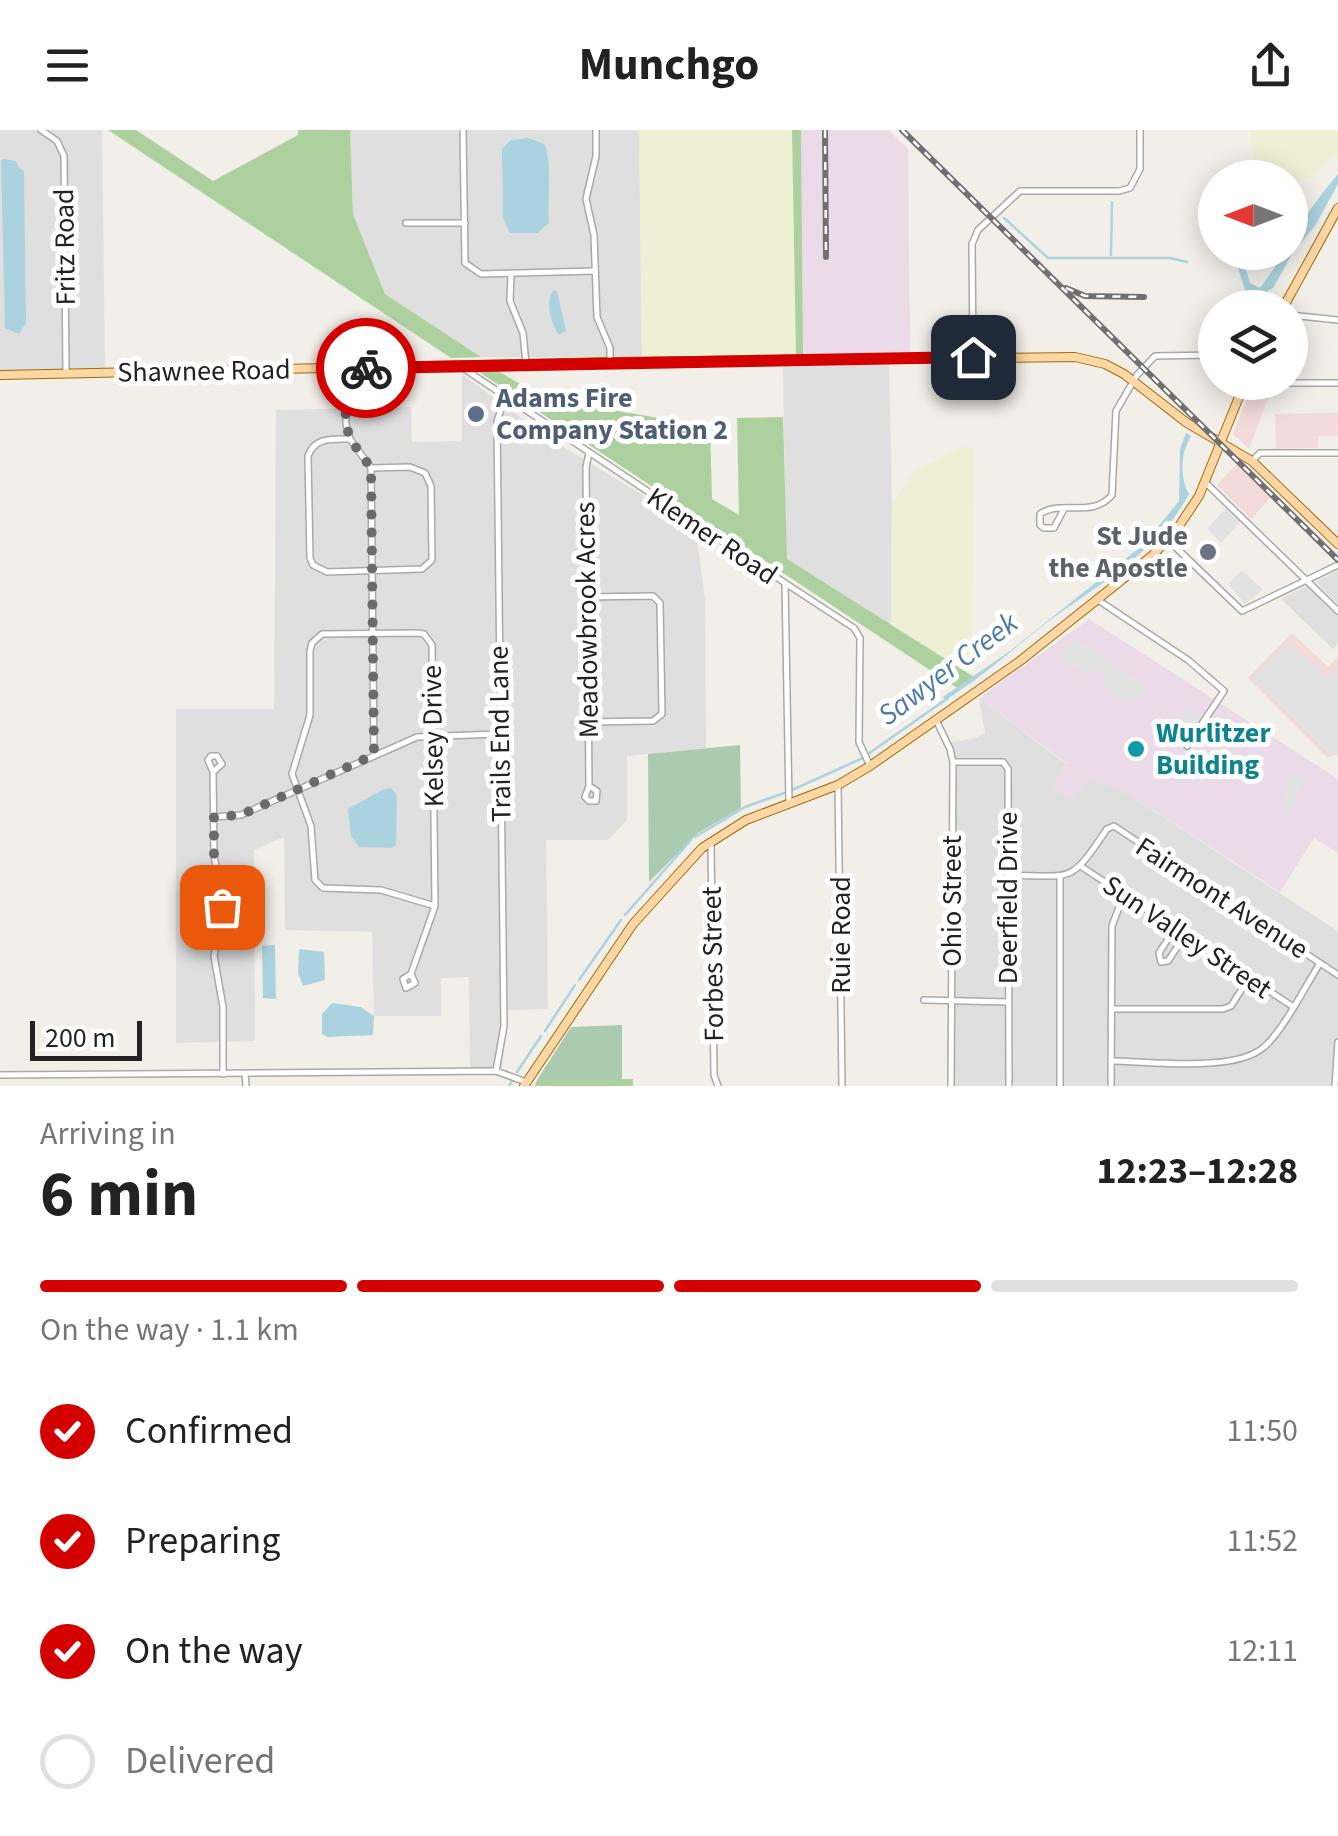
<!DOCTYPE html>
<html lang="en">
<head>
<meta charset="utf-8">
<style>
	body { margin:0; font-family:"Source Sans 3",sans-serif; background:#f6f6f6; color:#222; height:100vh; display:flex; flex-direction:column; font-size:38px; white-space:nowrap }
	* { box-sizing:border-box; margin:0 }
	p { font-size:32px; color:#767676 }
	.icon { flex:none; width:55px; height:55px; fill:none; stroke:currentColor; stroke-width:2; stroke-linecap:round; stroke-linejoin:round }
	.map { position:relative; height:956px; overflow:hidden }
	.drawer { display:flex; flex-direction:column; background:#fff; flex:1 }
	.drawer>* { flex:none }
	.needle { width:65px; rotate:270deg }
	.buttons { position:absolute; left:1198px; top:30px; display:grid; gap:20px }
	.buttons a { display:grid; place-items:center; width:110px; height:110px; border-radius:50%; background:#fff; box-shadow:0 5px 25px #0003; font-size:50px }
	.scale { position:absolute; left:30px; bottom:25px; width:112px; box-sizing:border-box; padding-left:10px; border:5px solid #222; border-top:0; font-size:28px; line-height:35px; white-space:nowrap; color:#222; -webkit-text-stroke:8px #fff; paint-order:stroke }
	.pin { position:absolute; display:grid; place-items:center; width:85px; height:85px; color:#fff; margin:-42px; border-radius:20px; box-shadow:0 5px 15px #0006 }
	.courier { position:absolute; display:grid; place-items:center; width:100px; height:100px; margin:-50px; border:8px solid #d40000; border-radius:50%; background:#fff; color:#222; box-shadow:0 2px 12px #0007 }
	.summary em { font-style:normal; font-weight:700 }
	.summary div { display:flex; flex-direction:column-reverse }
	.summary { display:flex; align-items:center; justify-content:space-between; height:170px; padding:0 40px }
	h1 { font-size:65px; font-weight:700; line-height:75px }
	.bar { display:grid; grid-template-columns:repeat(4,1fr); gap:15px 10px; align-content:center; height:120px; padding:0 40px }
	.bar i { height:12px; border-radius:8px; background:#e0e0e0 }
	.bar .current { background:#d40000 }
	.bar p { grid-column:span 4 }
	ol { padding:0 40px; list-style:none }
	li { display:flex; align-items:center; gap:30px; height:110px }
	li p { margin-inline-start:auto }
	li .icon { padding:10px; border-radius:50%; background:#d40000; color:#fff; stroke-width:4 }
	li:last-child { color:#767676 }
	li i { width:55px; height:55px; border:5px solid #e0e0e0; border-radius:50% }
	header { display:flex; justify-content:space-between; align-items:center; height:130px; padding:0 40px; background:#fff; font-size:45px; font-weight:700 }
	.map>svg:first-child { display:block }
	.residential { fill:#e0dfdf }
	.commercial { fill:#f2dad9 }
	.industrial { fill:#ebdbe8 }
	.farmland { fill:#eef0d5 }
	.forest { fill:#add19e }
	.cemetery { fill:#aacbaf }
	.parking { fill:#e2e2e2 }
	.water { fill:#aad3df }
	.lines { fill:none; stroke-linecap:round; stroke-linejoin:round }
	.stream { stroke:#aad3df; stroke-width:2.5 }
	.minor-casing { stroke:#a9a9a9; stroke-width:8 }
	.major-casing { stroke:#a06b00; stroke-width:10 }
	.minor { stroke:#fff; stroke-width:5 }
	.major { stroke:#fcd6a4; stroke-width:8 }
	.rail-casing { stroke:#707070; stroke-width:6 }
	.rail { stroke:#fff; stroke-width:2.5; stroke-dasharray:8; stroke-linecap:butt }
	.done { stroke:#6b6a68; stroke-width:10; stroke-dasharray:0 18 }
	.route { stroke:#d40000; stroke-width:12 }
	.service-dot { fill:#5c6f8a; stroke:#fff; stroke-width:4 }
	.worship-dot { fill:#6b7280; stroke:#fff; stroke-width:4 }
	.culture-dot { fill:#0f9aa8; stroke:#fff; stroke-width:4 }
	.labels { text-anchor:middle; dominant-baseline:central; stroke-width:10; stroke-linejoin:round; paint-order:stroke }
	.street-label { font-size:28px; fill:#222; stroke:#fff }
	.service-label { font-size:28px; font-weight:bold; fill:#4e5e75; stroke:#fff; text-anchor:start }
	.worship-label { font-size:28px; font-weight:bold; fill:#5b616d; stroke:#fff; text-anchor:end }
	.culture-label { font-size:28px; font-weight:bold; fill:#0d838f; stroke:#fff; text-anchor:start }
	.water-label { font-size:30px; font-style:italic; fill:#4a7aab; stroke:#fff }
</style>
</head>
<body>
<header><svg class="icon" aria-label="menu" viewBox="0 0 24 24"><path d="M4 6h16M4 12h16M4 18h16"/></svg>Munchgo<svg class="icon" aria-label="share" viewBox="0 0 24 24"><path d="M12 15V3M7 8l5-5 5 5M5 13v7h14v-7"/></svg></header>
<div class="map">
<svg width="1338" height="956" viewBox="0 0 1338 956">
	<rect width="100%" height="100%" fill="#f2efe9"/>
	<g class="residential">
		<polygon points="0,0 102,0 105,238 0,240"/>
		<polygon points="350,0 639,0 642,227 481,227 385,164 353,84"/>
		<polygon points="889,233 892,373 891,497 786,429 783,236"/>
		<polygon points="462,244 544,305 695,397 705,467 706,618 627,626 627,690 608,710 546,710 548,879 507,880 502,938 470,938 469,847 441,848 441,886 374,886 372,802 285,800 284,707 254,720 255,911 176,913 176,579 274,579 276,280 411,277 412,312 462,311"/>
		<polygon points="1338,441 1338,474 1315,452"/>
		<polygon points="1307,456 1338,486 1338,514 1333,519 1281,469"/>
		<polygon points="979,568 1066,634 1052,659 1088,649 1117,657 1338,801 1338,956 953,956 955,621 951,612 977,608 985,602"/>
	</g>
	<g class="commercial">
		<polygon points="1251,258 1272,258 1249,319 1233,304"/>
		<polygon points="1338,283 1337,306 1318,306 1318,318 1276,319 1275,284"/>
		<polygon points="1237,334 1271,367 1251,389 1217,355"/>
		<polygon points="1292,503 1328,537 1338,527 1338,625 1327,627 1248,548"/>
	</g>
	<g class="industrial">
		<polygon points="801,0 888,0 908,19 910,222 803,224"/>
		<polygon points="1089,489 1338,649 1338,723 1314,708 1280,762 1117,657 1088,650 1073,671 1052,659 1066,633 979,568"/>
	</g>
	<g class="farmland">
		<polygon points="639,0 792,0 796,226 642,227"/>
		<polygon points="1261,0 1338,0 1338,24 1314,45 1291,53 1290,48 1256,47 1250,1"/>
		<polygon points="963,316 974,321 972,528 952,533 891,497 892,373 916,340"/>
	</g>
	<g class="forest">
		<polygon points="108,0 136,0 213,51 298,5 298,0 350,0 353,84 385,164 481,227 451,228"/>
		<polygon points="792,0 801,0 803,224 796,226"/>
		<polygon points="476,240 498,241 544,268 710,297 712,369 739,385 737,288 783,287 787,429 974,547 957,558"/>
		<polygon points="633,949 633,956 535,956 537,950"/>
	</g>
	<g class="cemetery">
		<polygon points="740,615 741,678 698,703 649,752 648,624"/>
		<polygon points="622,895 622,950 537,950 571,897"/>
	</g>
	<g class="parking">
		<polygon points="1226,378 1240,392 1221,413 1207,399"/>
		<polygon points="1242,440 1263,460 1245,474 1228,454"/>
		<polygon points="1074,508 1148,556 1130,574 1104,557 1104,543 1098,539 1085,544 1057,525 1068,518"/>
		<polygon points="1290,512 1327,547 1338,537 1337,622 1329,624 1254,551 1257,543"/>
		<polygon points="1187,577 1224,602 1215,619 1177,594"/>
		<polygon points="1306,645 1310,648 1301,658 1289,685 1282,681 1286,672 1283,661 1290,649"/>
	</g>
	<g class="water">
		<path d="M 529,8 L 544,14 C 553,30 547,72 549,93 L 537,103 L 510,103 L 503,88 L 502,19 L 511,10 Z"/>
		<polygon points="4,29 16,31 19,38 24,41 26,193 19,204 5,198 1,30"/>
		<path d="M 1338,44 L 1338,54 L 1315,96 L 1292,124 L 1273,158 L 1255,169 L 1251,177 L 1244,177 L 1246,163 L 1233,123 L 1241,123 L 1250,153 L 1260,158 L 1285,123 L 1290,122 C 1290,102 1324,61 1338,44 Z"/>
		<path d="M 553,160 L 557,161 L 566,201 L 559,205 C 551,194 545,173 553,160 Z"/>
		<path d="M 1186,303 L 1191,306 C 1181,322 1179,346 1189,364 C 1163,414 1109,449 1064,480 C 1023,509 988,544 945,570 L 943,567 L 1010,521 L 1144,414 L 1179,371 L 1180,319 Z"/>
		<polygon points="391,658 397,666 396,715 391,718 359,717 351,706 348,679 382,660"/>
		<polygon points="275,815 276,869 263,868 262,816"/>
		<polygon points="299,819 324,822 325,850 303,856 298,843"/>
		<polygon points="332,873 361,877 374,886 373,905 328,907 322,904 322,884"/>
	</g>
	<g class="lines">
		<g class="stream">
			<polyline points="1004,88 1048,128 1170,128 1187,132"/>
			<polyline points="1111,125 1112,72"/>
			<polyline points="868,624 948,568"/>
			<polyline points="792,660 863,628"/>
			<polyline points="695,707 745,677 784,663"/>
			<polyline points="625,785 691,710"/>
			<polyline points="579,850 621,790"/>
			<polyline points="545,901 575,855"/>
			<polyline points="517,942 541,906"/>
			<polyline points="509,956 512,951"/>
		</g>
		<g class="minor-casing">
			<g id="minor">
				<polyline points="41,0 57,11 64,26 66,242"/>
				<polyline points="463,0 465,133 481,144 595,141"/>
				<polyline points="596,0 596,26 586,69 594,105 597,187 610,218 610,232"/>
				<polyline points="406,93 465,93"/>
				<polyline points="511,145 510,171 523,203 526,234"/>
				<polyline points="1290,185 1338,190"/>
				<polyline points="972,224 972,190"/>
				<polyline points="973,227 972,114 978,100 1020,61 1119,61 1130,58 1140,39 1140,0"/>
				<polyline points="460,236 785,453 789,674"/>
				<polyline points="345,238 346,294 350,309 371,338 374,625"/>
				<polyline points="1246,253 1338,253"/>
				<path d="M 350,309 C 332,309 315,307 308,326 L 310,428 L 313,435 L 327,442 L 422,439 L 432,430 L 431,356 L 425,343 L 410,337 L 371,338"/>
				<polyline points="589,323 586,337 589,656 585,667 589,671 596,671 597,661 589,656"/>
				<polyline points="1252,331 1260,323 1338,323"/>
				<polyline points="1206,353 1338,481"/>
				<path d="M 1064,379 L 1054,398 L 1044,398 L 1040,395 L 1040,384 C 1062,369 1092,389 1112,365 L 1116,281 L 1137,245 L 1155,226 L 1215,225"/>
				<polyline points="1168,410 1242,481 1338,435"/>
				<polyline points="785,453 854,498 860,508 859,612 870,636"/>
				<polyline points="587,467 653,466 660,473 662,584 653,591 588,592"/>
				<polyline points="1098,470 1188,530 1224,561 1187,616"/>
				<polyline points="936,590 950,619 953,632 951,956"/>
				<polyline points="953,632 1003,632 1008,639 1009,956"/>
				<polyline points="213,642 208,630 211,626 217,626 222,634 213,642 214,726 223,770 214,826 223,877 223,944"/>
				<polyline points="838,655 842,956"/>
				<polyline points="214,687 241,685 417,607 498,604"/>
				<polyline points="711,715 714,945 718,956"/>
				<polyline points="1082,737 1292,876"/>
				<path d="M 1008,745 C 1074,746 1069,755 1107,699 L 1114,696 L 1338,845"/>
				<polyline points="1060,746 1060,956"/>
				<polyline points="1175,798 1159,823 1161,832 1168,831 1185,805"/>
				<polyline points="411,844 415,853 406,858 403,849 411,844 435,776 432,515 424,504 417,503 322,504 312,513 310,521 310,585 292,644 311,696 315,750 323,758 381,760 435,776"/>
				<polyline points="924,870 1008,872"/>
				<polyline points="1113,879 1223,879 1231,876 1249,848"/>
				<path d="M 1111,931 C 1150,931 1235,943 1264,917 C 1283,901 1306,855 1320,833"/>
				<polyline points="496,941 504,896 497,291 505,268"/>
				<polyline points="245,944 246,956"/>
				<polyline points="0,945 496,941 526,952"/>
				<polyline points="1111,956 1112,796 1124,764"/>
				<polyline points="1335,956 1338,912"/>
			</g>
		</g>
		<g class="major-casing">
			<g id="major">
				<polyline points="1283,178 1338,78"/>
				<polyline points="0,245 610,232 1075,227 1105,234 1124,244 1187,293 1252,331 1338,414"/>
				<polyline points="524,956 633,794 702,718 746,690 838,655 870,636 1020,531 1153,425 1177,399 1199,366 1245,252"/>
			</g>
		</g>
		<use href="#minor" class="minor"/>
		<use href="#major" class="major"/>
		<g class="rail-casing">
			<g id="rail">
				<polyline points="825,0 826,127"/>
				<polyline points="902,0 1338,430"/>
				<polyline points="1066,158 1085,166 1144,167"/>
			</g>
		</g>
		<use href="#rail" class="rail"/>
	</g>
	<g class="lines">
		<polyline class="done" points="222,777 214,726 214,687 241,685 374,625 371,338 350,309 346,294 344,238 366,238"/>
		<polyline class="route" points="366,238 973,227"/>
	</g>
	<circle class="service-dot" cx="476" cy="284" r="10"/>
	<circle class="worship-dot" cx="1208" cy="422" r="10"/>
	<circle class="culture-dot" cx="1136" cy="619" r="10"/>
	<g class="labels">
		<g class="street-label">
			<text transform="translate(65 117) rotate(-91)">Fritz Road</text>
			<text transform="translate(204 241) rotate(-1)">Shawnee Road</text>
			<text transform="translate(712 406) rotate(34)">Klemer Road</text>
			<text transform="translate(587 490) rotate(-91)">Meadowbrook Acres</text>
			<text transform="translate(500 604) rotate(-91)">Trails End Lane</text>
			<text transform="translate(433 606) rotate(-91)">Kelsey Drive</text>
			<text transform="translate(1008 768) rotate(-90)">Deerfield Drive</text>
			<text transform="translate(1222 768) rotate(33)">Fairmont Avenue</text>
			<text transform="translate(952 771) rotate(-90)">Ohio Street</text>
			<text transform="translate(841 805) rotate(-90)">Ruie Road</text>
			<text transform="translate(1187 807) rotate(34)">Sun Valley Street</text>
			<text transform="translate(713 834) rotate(-91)">Forbes Street</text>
		</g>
		<g class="service-label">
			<text x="496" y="268">Adams Fire<tspan x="496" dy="32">Company Station 2</tspan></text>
		</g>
		<g class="worship-label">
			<text x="1188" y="406">St Jude<tspan x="1188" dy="32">the Apostle</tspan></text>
		</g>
		<g class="culture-label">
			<text x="1156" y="603">Wurlitzer<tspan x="1156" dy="32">Building</tspan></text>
		</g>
		<g class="water-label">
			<text transform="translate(948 539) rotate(-37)">Sawyer Creek</text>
		</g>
	</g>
</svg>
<div class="buttons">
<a><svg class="needle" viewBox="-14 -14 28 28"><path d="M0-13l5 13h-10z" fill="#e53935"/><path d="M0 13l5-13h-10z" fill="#767676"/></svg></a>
<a><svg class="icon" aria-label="layers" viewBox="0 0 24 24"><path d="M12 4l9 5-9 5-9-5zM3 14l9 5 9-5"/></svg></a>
</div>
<div class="scale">200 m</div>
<div class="pin" style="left:222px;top:777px;background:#ea580c"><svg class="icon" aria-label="bag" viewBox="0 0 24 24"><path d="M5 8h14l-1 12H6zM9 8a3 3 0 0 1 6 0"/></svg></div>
<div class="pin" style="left:973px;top:227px;background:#1f2937"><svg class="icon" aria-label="home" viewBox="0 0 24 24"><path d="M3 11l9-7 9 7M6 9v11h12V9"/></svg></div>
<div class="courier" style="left:366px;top:238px"><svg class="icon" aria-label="bike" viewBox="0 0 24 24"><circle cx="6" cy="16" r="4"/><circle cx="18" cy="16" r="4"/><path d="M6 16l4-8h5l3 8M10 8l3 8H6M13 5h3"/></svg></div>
</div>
<section class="drawer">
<div class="summary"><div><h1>6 min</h1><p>Arriving in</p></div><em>12:23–12:28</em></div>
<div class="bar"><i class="current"></i><i class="current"></i><i class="current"></i><i></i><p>On the way · 1.1 km</p></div>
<ol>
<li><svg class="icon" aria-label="check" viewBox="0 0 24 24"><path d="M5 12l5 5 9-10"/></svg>Confirmed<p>11:50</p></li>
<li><svg class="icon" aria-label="check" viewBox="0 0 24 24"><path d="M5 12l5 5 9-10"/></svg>Preparing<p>11:52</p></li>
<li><svg class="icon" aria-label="check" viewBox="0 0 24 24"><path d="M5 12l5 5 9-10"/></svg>On the way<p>12:11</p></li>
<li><i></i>Delivered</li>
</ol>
</section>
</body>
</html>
